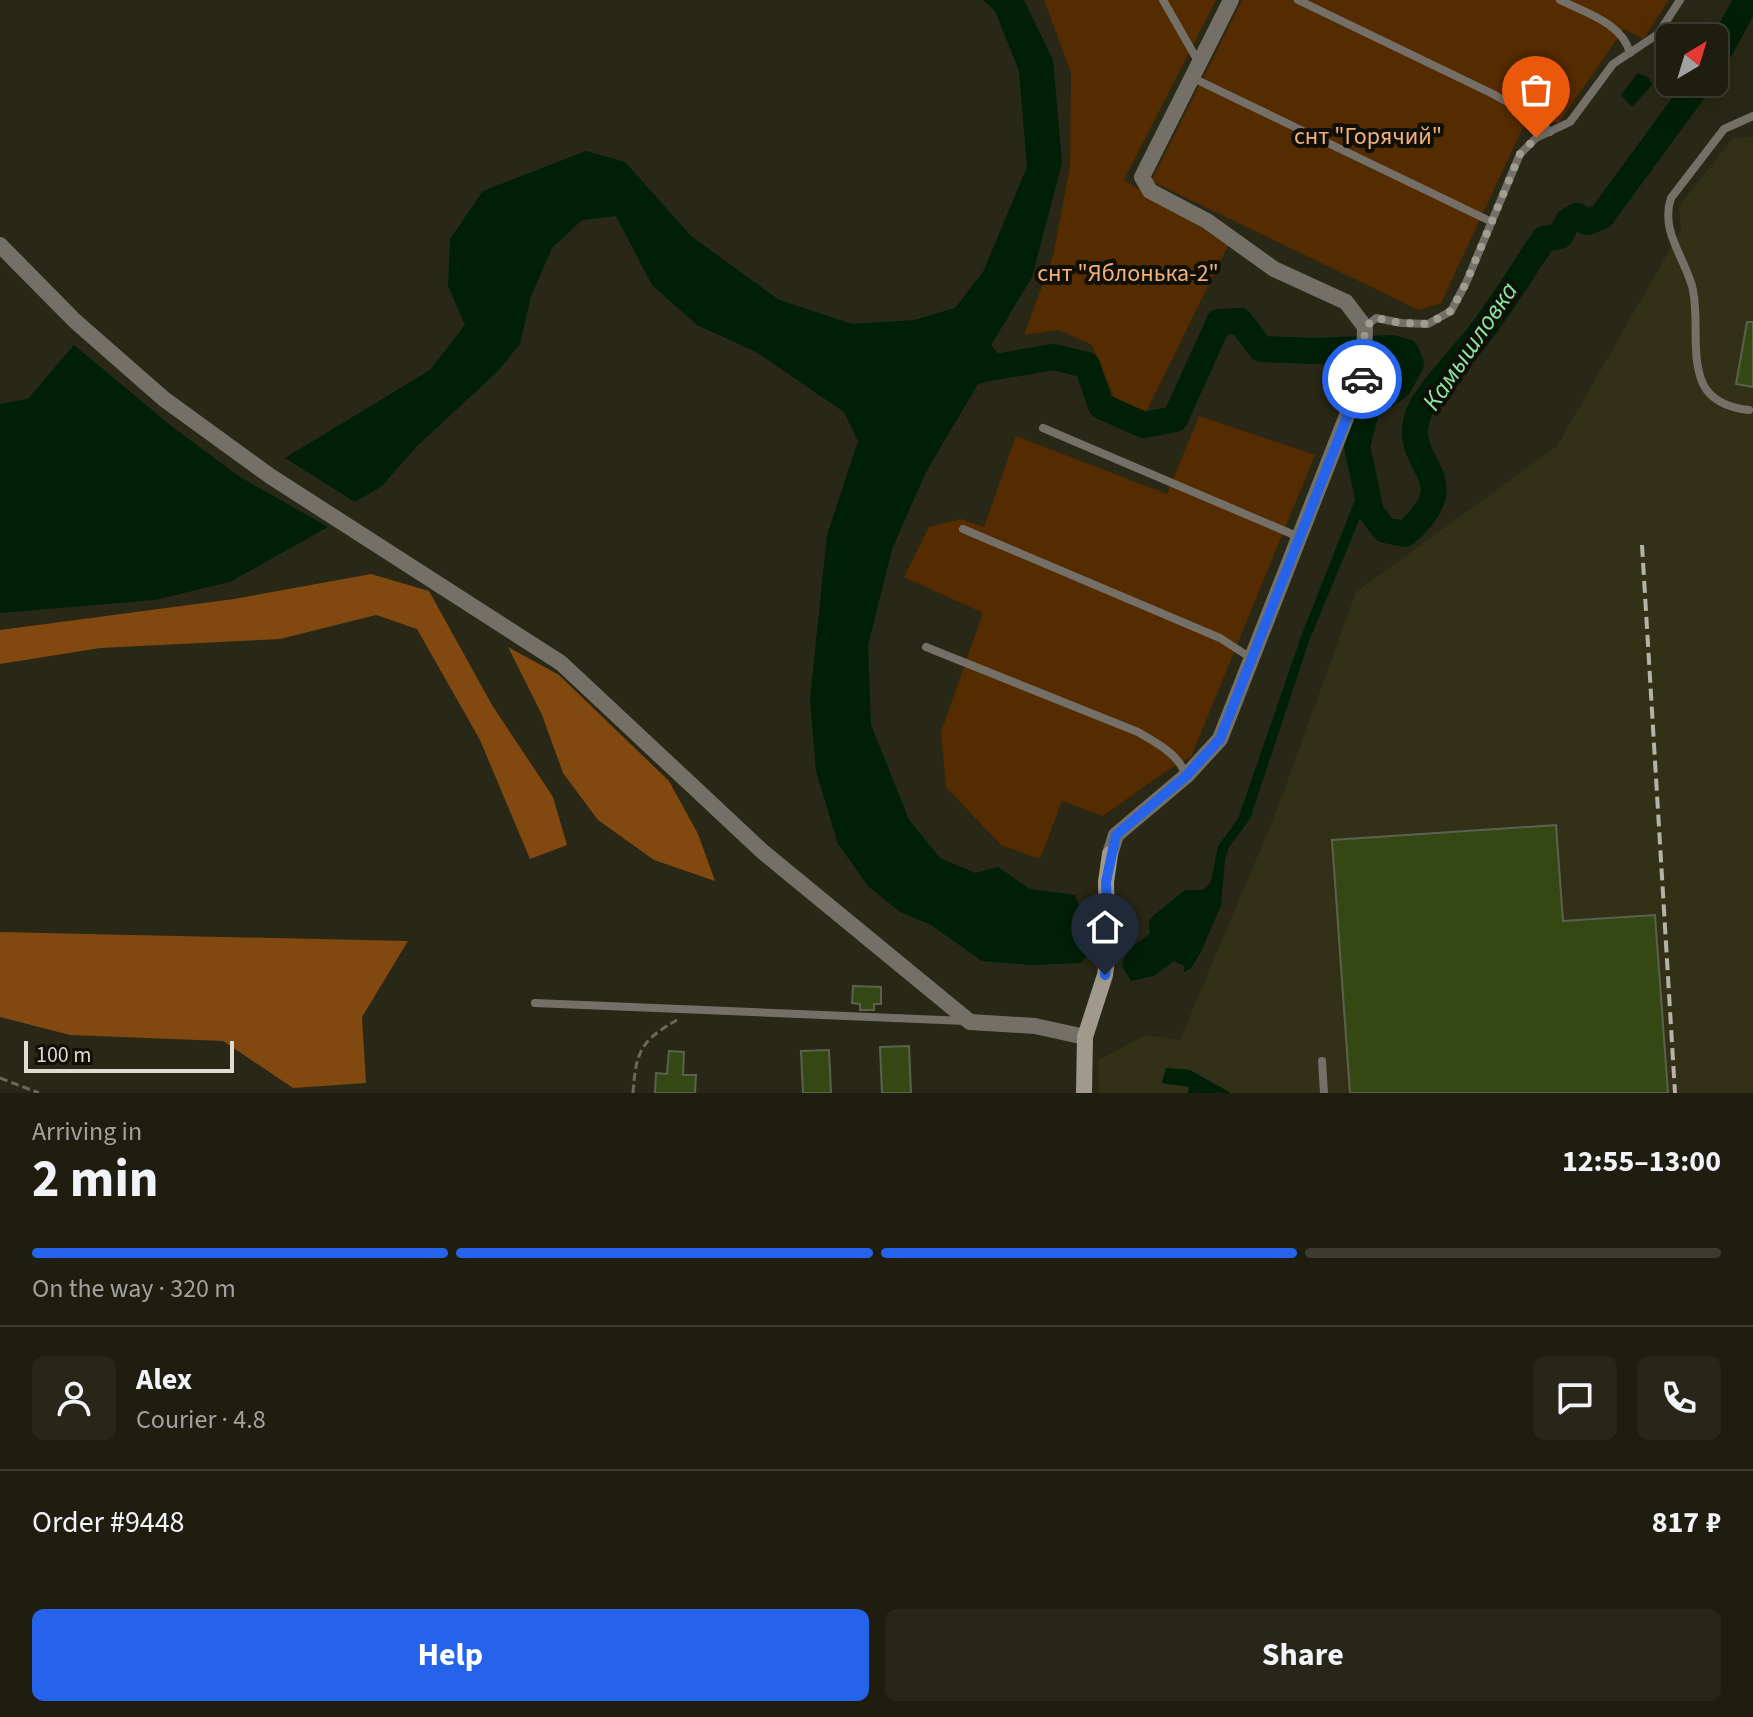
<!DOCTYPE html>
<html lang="en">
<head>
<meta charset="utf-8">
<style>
	body { margin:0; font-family:"Source Sans 3",sans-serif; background:#272619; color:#f1f3f6; height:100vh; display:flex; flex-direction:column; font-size:30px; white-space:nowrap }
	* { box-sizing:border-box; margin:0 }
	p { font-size:26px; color:#a1a29f }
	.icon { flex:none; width:44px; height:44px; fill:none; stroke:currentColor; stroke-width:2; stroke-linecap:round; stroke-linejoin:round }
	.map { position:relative; height:1093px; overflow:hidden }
	.drawer { display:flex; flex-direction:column; background:#1f1d10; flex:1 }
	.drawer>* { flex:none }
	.needle { width:52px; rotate:38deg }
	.fabs { position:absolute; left:1656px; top:24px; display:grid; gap:16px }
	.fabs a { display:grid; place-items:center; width:72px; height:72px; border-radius:12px; background:#1f1d10; box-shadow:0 8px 32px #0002,0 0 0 2px #3c3b30; font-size:40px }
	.scale { position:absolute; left:24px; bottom:20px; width:210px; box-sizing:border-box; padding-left:8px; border:4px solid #deddd2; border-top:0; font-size:22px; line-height:28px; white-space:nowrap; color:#deddd2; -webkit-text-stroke:6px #101008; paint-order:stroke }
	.pin { position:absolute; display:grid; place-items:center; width:68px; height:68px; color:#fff; margin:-82px -34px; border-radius:50% 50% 50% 0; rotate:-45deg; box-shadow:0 0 8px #0007 }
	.pin .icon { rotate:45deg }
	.courier { position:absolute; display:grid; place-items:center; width:80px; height:80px; margin:-40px; border:6px solid #2563eb; border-radius:50%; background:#fff; color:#222; box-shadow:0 2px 10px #0007 }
	.head em { font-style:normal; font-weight:700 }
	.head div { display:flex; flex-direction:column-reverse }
	.head { display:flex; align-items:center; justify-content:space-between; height:136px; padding:0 32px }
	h1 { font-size:52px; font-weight:700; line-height:60px }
	.bar { display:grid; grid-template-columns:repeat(4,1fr); gap:12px 8px; align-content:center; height:96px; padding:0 32px }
	.bar i { height:10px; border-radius:6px; background:#3c3b30 }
	.bar .selected { background:#2563eb }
	.bar p { grid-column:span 4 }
	.line { display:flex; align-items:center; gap:20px; padding:0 32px; border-top:2px solid #3c3b30 }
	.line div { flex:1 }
	.round { display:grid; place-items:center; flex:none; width:84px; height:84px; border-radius:12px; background:#272619 }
	.cta { display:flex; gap:16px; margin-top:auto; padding:16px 32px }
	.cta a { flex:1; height:92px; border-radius:12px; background:#2563eb; color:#fff; font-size:32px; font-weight:700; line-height:92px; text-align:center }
	.cta a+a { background:#272619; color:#f1f3f6 }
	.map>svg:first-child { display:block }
	.built { fill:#323017 }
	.green { fill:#552b00 }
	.forest { fill:#81480f }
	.water { fill:#001f07 }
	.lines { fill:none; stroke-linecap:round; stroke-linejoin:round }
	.river { stroke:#001f07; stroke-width:26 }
	.building { fill:#354813; stroke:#5a624f; stroke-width:2 }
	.path { stroke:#6a6858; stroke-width:3; stroke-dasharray:8 4; stroke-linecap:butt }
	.lane { stroke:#747067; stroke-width:8 }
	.street { stroke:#747067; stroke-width:16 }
	.secondary { stroke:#a1998c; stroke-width:16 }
	.rail { stroke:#b5b3a7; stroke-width:4; stroke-dasharray:12 6; stroke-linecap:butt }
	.done { stroke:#9f9d90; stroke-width:8; stroke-dasharray:0 14.4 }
	.route { stroke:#2563eb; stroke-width:10 }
	.labels { text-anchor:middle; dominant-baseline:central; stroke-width:8; stroke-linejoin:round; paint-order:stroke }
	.park-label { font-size:24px; fill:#f4b07b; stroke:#101008 }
	.water-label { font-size:26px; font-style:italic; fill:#8ce6a0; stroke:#101008 }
</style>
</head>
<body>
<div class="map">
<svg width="1753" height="1093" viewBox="0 0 1753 1093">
	<rect width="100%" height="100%" fill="#292715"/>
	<polygon class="built" points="1753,137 1753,1093 1099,1093 1098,1060 1146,1035 1180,1040 1277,810 1356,592 1557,446 1681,230 1679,206 1733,138"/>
	<g class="green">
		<polygon points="1044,0 1216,0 1124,180 1229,244 1145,414 1114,397 1092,345 1059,330 1024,335 1053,256 1070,167 1071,72"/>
		<polygon points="1242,0 1669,0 1643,39 1624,29 1558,124 1531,110 1441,303 1419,310 1151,181"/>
		<polygon points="1199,416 1315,455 1191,757 1165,772 1103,816 1062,801 1040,859 1001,845 946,787 941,732 983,613 904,577 929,527 961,519 984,527 1016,436 1167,494"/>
	</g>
	<g class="forest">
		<polygon points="371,574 429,591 492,705 553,797 567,845 530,859 480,740 417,629 376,615 280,639 100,648 0,664 0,630 234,599"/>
		<polygon points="508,647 559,675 669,781 698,834 715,881 654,860 598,820 563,773 542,715"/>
		<polygon points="0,932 408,941 362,1017 366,1083 293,1088 223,1041 70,1035 0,1017"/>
	</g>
	<g class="water">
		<polygon points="983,0 1024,0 1053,60 1062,163 1032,277 991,345 1008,366 1010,375 978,384 926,472 892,549 868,645 871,725 909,820 940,858 975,873 998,867 1030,889 1075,895 1095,947 1081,963 1031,965 982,961 931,925 900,912 869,887 838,844 816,771 810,699 827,535 858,441 844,412 756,352 697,325 652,285 616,216 582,220 552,248 531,296 520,344 497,372 416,447 382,486 355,502 285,458 430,370 465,325 448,286 450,239 483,191 586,151 625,162 691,236 779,300 852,324 914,320 955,308 983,272 1027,167 1019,71 995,11"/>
		<polygon points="1638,73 1649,78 1652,85 1632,107 1621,95"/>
		<polygon points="74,345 175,429 240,477 328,527 230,582 154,600 0,613 0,404 28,399"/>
		<path d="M 1368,478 L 1372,489 L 1309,641 L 1250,819 L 1229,847 L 1225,859 L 1221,905 L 1201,952 L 1191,968 L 1184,972 L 1184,966 L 1174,961 L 1154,976 L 1131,981 L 1122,966 C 1128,943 1135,947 1150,933 L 1149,921 L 1153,916 L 1185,890 L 1203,890 L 1211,882 L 1218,846 L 1238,819 L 1302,634 L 1359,490 Z"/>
		<polygon points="1166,1068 1190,1070 1231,1093 1188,1093 1189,1087 1162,1083"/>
	</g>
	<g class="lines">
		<g class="river">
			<polyline points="1714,61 1747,0"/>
			<path d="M 980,362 L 984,369 L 1053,357 L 1087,365 L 1101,406 L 1144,425 L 1175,419 L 1219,322 L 1240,321 L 1261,349 L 1314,351 L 1392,348 L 1406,352 L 1411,364 L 1398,387 L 1367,407 L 1357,446 L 1371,512 L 1385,530 L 1405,534 C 1474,474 1393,466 1421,408 C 1432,387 1462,356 1478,336 C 1502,305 1522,271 1544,239 L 1560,236 L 1568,221 L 1577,216 L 1587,222 L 1601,217 L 1700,82"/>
		</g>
	</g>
	<g class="building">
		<polygon points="1747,322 1753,322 1753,387 1736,384"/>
		<polygon points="1556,825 1563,921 1655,915 1668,1093 1350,1093 1332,840"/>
		<polygon points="853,986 881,987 881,1004 874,1004 874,1010 860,1010 860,1004 852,1003"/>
		<polygon points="909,1046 911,1093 882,1093 880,1047"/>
		<polygon points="829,1050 831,1093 803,1093 801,1051"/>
		<polygon points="669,1051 684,1052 683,1075 696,1075 695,1093 655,1093 656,1073 667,1074"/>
	</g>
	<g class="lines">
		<g class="path">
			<polyline points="0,1078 39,1093"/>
			<path d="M 633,1093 C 636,1052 640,1041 677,1020"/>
		</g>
		<g class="lane">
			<polyline points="1163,0 1199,63"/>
			<polyline points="1298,0 1493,94 1534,117 1550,132"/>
			<path d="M 1560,0 C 1586,13 1622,23 1630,53"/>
			<polyline points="1193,78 1492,222"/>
			<polyline points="1365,327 1376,318 1401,323 1428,324 1451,311 1466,283 1520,154 1536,138 1570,122 1613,64 1658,34 1680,0"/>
			<path d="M 1749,410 C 1730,408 1712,402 1703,384 C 1690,355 1700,316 1692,286 C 1684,257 1660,230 1671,198 L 1724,129 L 1753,116"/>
			<polyline points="1043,428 1299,537"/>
			<polyline points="963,529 1220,638 1251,658"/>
			<path d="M 926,647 L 1138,732 C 1157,743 1179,754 1186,776"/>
			<polyline points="535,1003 966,1021"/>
			<polyline points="1322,1061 1324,1093"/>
		</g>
		<g class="street">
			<polyline points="0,245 75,321 164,399 270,476 561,663 763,852 970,1022 1035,1026 1085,1037"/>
			<polyline points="1110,854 1116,835 1186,776 1220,739 1364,372 1365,327 1346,302 1274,269 1207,221 1150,191 1142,177 1231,0"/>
		</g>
		<polyline class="secondary" points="1084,1093 1085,1037 1105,975 1108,953 1106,882 1110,854"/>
		<polyline class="rail" points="1642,545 1675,1093"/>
	</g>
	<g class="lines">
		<polyline class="done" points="1362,379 1365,327 1376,318 1401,323 1428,324 1451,311 1466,283 1520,154 1536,138"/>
		<polyline class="route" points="1105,975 1108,953 1106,882 1116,835 1186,776 1220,739 1362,379"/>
	</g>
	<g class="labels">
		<g class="park-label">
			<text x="1368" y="136">снт "Горячий"</text>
			<text x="1128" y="273">снт "Яблонька-2"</text>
		</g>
		<g class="water-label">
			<text transform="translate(1470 346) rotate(-56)">Камышловка</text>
		</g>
	</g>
</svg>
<div class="fabs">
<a><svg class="needle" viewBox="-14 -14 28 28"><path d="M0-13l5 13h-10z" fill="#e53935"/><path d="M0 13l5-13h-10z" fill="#a1a29f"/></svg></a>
</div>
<div class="scale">100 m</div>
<div class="pin" style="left:1536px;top:138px;background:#ea580c"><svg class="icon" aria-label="bag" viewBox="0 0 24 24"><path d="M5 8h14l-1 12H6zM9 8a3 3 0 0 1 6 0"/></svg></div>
<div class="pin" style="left:1105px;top:975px;background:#1f2937"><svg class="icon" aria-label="home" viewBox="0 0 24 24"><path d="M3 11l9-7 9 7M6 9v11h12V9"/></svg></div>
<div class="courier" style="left:1362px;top:379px"><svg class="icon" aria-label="car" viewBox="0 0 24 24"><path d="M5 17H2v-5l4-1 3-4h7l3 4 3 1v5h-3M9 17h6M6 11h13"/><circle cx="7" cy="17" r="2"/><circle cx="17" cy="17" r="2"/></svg></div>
</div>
<section class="drawer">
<div class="head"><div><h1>2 min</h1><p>Arriving in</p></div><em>12:55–13:00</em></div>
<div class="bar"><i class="selected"></i><i class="selected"></i><i class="selected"></i><i></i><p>On the way · 320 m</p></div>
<div class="line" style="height:144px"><a class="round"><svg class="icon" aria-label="person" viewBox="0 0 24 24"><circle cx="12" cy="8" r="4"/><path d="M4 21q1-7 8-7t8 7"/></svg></a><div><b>Alex</b><p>Courier · 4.8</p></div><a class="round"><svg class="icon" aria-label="chat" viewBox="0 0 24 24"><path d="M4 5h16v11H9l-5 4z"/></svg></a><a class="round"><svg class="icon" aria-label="phone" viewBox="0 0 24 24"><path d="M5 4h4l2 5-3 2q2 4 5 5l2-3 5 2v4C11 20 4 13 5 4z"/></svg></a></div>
<div class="line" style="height:104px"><div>Order #9448</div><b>817 ₽</b></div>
<div class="cta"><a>Help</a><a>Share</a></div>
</section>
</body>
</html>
